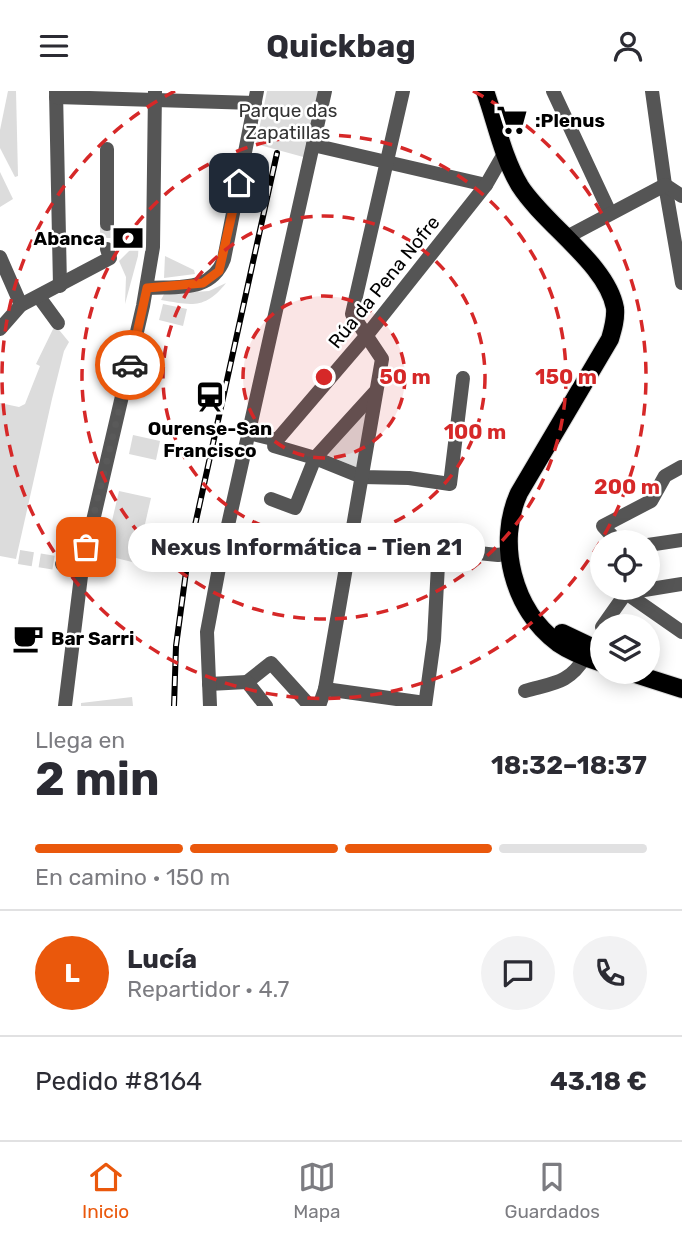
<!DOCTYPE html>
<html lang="es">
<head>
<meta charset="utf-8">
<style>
	body { margin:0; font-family:Rubik,sans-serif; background:#f2f2f3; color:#2b2b33; height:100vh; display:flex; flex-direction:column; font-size:26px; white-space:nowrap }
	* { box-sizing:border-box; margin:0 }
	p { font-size:23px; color:#7c7c81 }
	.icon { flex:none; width:38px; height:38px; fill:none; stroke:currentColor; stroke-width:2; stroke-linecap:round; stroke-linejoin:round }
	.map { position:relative; height:615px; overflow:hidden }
	.details { display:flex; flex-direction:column; background:#fff; flex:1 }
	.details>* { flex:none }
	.controls { position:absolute; left:590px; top:439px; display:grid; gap:14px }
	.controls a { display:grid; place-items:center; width:70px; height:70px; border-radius:50%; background:#fff; box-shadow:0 4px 18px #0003; font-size:35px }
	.pin { position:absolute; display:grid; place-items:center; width:60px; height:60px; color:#fff; margin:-30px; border-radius:14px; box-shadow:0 4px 10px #0006 }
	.courier { position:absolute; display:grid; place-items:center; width:70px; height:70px; margin:-35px; border:5px solid #ea580c; border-radius:50%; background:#fff; color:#222; box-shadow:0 2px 9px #0007 }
	.bubble { position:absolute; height:49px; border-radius:24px; background:#fff; box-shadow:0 4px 18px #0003; font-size:23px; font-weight:700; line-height:49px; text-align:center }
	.head em { font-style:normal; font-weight:700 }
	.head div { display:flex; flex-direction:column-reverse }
	.head { display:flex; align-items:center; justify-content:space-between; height:119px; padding:0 35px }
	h1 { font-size:46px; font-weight:700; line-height:52px }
	.bar { display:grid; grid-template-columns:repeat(4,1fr); gap:10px 7px; align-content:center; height:84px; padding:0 35px }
	.bar i { height:9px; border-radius:5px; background:#e1e1e2 }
	.bar .on { background:#ea580c }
	.bar p { grid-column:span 4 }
	.line { display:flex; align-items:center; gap:18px; padding:0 35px; border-top:2px solid #e1e1e2 }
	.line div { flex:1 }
	.round { display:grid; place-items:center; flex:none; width:74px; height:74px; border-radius:37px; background:#f2f2f3 }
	header { display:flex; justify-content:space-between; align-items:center; height:91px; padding:0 35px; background:#fff; font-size:32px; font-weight:700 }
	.tabs { display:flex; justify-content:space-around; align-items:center; height:98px; border-top:2px solid #e1e1e2; background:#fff; font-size:19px; color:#7c7c81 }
	.tabs a { display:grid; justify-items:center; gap:4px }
	.tabs .on { color:#ea580c }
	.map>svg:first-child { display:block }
	.green { fill:#dcdcdc }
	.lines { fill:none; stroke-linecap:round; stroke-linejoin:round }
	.minor-tunnel { stroke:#d9d9d9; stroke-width:14; stroke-dasharray:14 7; stroke-linecap:butt }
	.major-casing { stroke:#dbdbdb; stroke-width:20 }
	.minor { stroke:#555; stroke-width:14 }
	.major { stroke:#000; stroke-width:18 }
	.rail-casing { stroke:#000; stroke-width:6 }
	.rail { stroke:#fff; stroke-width:3.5; stroke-dasharray:10; stroke-linecap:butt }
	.done { stroke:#595959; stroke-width:7; stroke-dasharray:0 12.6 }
	.route { stroke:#ea580c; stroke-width:9 }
	.ring { fill:none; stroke:#d62828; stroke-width:3.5; stroke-dasharray:12 9 }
	.labels { text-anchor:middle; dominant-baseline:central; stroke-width:5; stroke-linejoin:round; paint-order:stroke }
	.park-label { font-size:19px; fill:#333; stroke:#fff }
	.poi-label { font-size:19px; font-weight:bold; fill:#000; stroke:#fff; text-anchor:start }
	.street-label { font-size:19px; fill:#000; stroke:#fff }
	.centre { fill:#d62828; stroke:#fff; stroke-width:3.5 }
	.ring-label { font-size:21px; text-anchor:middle; font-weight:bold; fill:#d62828; stroke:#fff; stroke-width:5; stroke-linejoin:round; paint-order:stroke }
</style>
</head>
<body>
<header><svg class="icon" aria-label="menu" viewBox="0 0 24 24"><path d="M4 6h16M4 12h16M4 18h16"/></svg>Quickbag<svg class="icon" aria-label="person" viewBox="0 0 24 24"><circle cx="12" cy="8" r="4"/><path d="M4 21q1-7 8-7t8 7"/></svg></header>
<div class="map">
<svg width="682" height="615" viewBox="0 0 682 615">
	<rect width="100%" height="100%" fill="#fff"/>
	<g class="green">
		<polygon points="8,0 16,0 18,85 15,86 0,57 0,39"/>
		<polygon points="267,0 322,0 307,67 256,53"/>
		<polygon points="0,81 13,108 0,116"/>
		<polygon points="139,150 138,165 125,213 126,186 119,170"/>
		<polygon points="165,165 194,179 195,183 164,187"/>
		<path d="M 226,192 C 205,219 191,214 161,209 L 164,203 L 209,200 Z"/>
		<polygon points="163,213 187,218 183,235 159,229"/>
		<polygon points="55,234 69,251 64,260 52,308 16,468 0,465 0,312 19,316 25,313 40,275 36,273"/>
		<polygon points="368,316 358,377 325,363"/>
		<polygon points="133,344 160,350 156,369 129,363"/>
		<polygon points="119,400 151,407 136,472 104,464"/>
		<polygon points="132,606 133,615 81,615 81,612"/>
	</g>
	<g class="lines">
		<g class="minor-tunnel">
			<polyline points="107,133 107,158"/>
			<polyline points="19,466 62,473"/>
		</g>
		<g class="major-casing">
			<g id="major">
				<path d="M 485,0 C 496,31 503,67 520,95 C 545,134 607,173 615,217 C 616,228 613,238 610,248 L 519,402 C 496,452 513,519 558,552 C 571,561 587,567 602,572"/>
				<polyline points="562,542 602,561"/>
				<polyline points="629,581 682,598"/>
			</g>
		</g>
		<g class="minor">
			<polyline points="56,0 60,195"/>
			<polyline points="553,0 610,122"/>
			<polyline points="652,0 665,94 682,192"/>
			<polyline points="56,6 255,12"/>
			<polyline points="313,54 486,94"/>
			<polyline points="107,58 107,133"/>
			<polyline points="665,94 682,105"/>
			<polyline points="565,147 665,94"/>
			<polyline points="0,166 21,214"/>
			<path d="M 147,197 C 177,195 211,202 224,168 L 257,0"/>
			<polyline points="39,206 58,232"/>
			<polyline points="0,238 21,214 110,167 107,158"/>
			<polyline points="249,342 277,349"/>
			<polyline points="277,349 367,244 486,94 505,61"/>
			<polyline points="277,349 274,355 315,367 362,386 409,387 450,393 463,287"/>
			<polyline points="271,408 295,417 315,367 376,300"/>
			<polyline points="353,440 478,462 498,464 509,462"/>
			<polyline points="614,452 613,446 603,435 651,410 665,385 681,376"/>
			<polyline points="648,454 682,449"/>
			<polyline points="62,473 82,477"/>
			<polyline points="625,498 626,502 682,541"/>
			<polyline points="602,536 626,502 682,493"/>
			<polyline points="247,591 271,572 310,615"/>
			<polyline points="209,593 247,591 266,615"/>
			<polyline points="325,598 425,612"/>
			<path d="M 525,600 C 553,592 569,593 585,566"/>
			<polyline points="65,615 82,477 143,215 153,156 155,0"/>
			<polyline points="210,615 207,541 222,461 325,0"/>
			<polyline points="319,615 325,598 382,268 352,223 403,0"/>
			<polyline points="425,615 434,549 439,455"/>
		</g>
		<use href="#major" class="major"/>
		<g class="rail-casing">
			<polyline id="rail" points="174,615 176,555 188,466 277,62"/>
		</g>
		<use href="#rail" class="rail"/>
	</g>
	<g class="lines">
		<polyline class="done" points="86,456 130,274"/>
		<polyline class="route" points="130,274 147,197 203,192 219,180 239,92"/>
	</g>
	<circle cx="324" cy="286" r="81" fill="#d62828" fill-opacity=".12"/>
	<g class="ring">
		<circle cx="324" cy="286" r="81"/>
		<circle cx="324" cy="286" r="161"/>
		<circle cx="324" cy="286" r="242"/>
		<path d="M473 0A322 322 0 1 1 175 0"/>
	</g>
	<defs>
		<g id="supermarket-bare" transform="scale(2.415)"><path d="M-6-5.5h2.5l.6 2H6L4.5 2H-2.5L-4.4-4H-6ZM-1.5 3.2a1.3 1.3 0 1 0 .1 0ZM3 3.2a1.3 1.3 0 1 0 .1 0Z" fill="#000" stroke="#fff" stroke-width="2.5" paint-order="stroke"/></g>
		<g id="bank-bare" transform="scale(2.415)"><path d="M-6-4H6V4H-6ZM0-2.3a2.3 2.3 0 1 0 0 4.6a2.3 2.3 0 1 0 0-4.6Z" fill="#000" stroke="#fff" stroke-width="2.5" paint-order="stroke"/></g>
		<g id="station-bare" transform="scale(2.415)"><path d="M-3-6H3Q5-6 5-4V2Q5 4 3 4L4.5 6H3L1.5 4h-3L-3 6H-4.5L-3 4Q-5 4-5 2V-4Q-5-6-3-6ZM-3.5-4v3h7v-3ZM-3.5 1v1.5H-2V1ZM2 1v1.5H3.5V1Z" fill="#000" stroke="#fff" stroke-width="2.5" paint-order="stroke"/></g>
		<g id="cafe-bare" transform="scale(2.415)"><path d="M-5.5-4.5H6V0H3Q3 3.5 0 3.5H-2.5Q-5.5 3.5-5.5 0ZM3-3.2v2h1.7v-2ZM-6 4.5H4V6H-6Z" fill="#000" stroke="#fff" stroke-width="2.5" paint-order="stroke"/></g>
	</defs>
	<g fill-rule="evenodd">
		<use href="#supermarket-bare" x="512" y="29"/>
		<use href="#bank-bare" x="128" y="147"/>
		<use href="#station-bare" x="210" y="306"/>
		<use href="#cafe-bare" x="28" y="547"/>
	</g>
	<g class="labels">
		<g class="park-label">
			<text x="288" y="19">Parque das<tspan x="288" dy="22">Zapatillas</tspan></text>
		</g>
		<g class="poi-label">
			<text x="535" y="29">:Plenus</text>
			<text x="105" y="147" text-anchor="end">Abanca</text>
			<text x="210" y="337" text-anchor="middle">Ourense-San<tspan x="210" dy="22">Francisco</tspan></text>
			<text x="51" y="547">Bar Sarri</text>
		</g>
		<g class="street-label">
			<text transform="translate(384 191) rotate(-51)">Rúa da Pena Nofre</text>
		</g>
	</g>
	<circle cx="324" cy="286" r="10" class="centre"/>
	<g class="ring-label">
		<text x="405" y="293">50 m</text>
		<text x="566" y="293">150 m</text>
		<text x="475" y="348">100 m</text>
		<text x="627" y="403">200 m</text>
	</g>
</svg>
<div class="controls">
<a><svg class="icon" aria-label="locate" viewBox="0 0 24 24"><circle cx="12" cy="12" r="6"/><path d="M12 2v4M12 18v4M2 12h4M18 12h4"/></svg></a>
<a><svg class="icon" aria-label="layers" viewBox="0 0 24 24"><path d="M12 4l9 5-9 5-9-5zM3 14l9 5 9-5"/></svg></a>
</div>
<div class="pin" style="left:86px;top:456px;background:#ea580c"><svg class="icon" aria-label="bag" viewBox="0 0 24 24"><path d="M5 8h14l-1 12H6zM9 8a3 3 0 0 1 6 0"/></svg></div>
<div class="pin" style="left:239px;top:92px;background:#1f2937"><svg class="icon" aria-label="home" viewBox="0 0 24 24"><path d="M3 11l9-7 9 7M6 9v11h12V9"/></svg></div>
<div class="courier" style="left:130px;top:274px"><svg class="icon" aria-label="car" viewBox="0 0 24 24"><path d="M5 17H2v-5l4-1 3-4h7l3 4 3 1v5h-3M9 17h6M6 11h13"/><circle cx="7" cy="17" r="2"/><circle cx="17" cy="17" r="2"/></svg></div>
<div class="bubble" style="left:128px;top:432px;width:357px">Nexus Informática - Tien 21</div>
</div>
<section class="details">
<div class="head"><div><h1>2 min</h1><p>Llega en</p></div><em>18:32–18:37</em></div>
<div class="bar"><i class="on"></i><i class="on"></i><i class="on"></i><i></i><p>En camino · 150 m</p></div>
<div class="line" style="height:126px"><b class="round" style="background:#ea580c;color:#fff">L</b><div><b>Lucía</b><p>Repartidor · 4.7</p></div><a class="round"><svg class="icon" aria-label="chat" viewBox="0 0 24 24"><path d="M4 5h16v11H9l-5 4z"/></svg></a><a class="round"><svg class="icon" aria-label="phone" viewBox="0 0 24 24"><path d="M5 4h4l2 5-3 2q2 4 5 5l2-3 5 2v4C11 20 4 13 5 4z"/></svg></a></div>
<div class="line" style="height:91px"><div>Pedido #8164</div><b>43.18 €</b></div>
</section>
<nav class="tabs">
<a class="on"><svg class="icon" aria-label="home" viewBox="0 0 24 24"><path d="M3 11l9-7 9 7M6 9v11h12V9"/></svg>Inicio</a>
<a><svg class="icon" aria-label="map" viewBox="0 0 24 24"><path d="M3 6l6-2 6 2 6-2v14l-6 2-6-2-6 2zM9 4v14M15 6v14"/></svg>Mapa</a>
<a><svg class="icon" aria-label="saved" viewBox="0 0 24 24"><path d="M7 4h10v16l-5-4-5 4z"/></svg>Guardados</a>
</nav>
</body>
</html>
